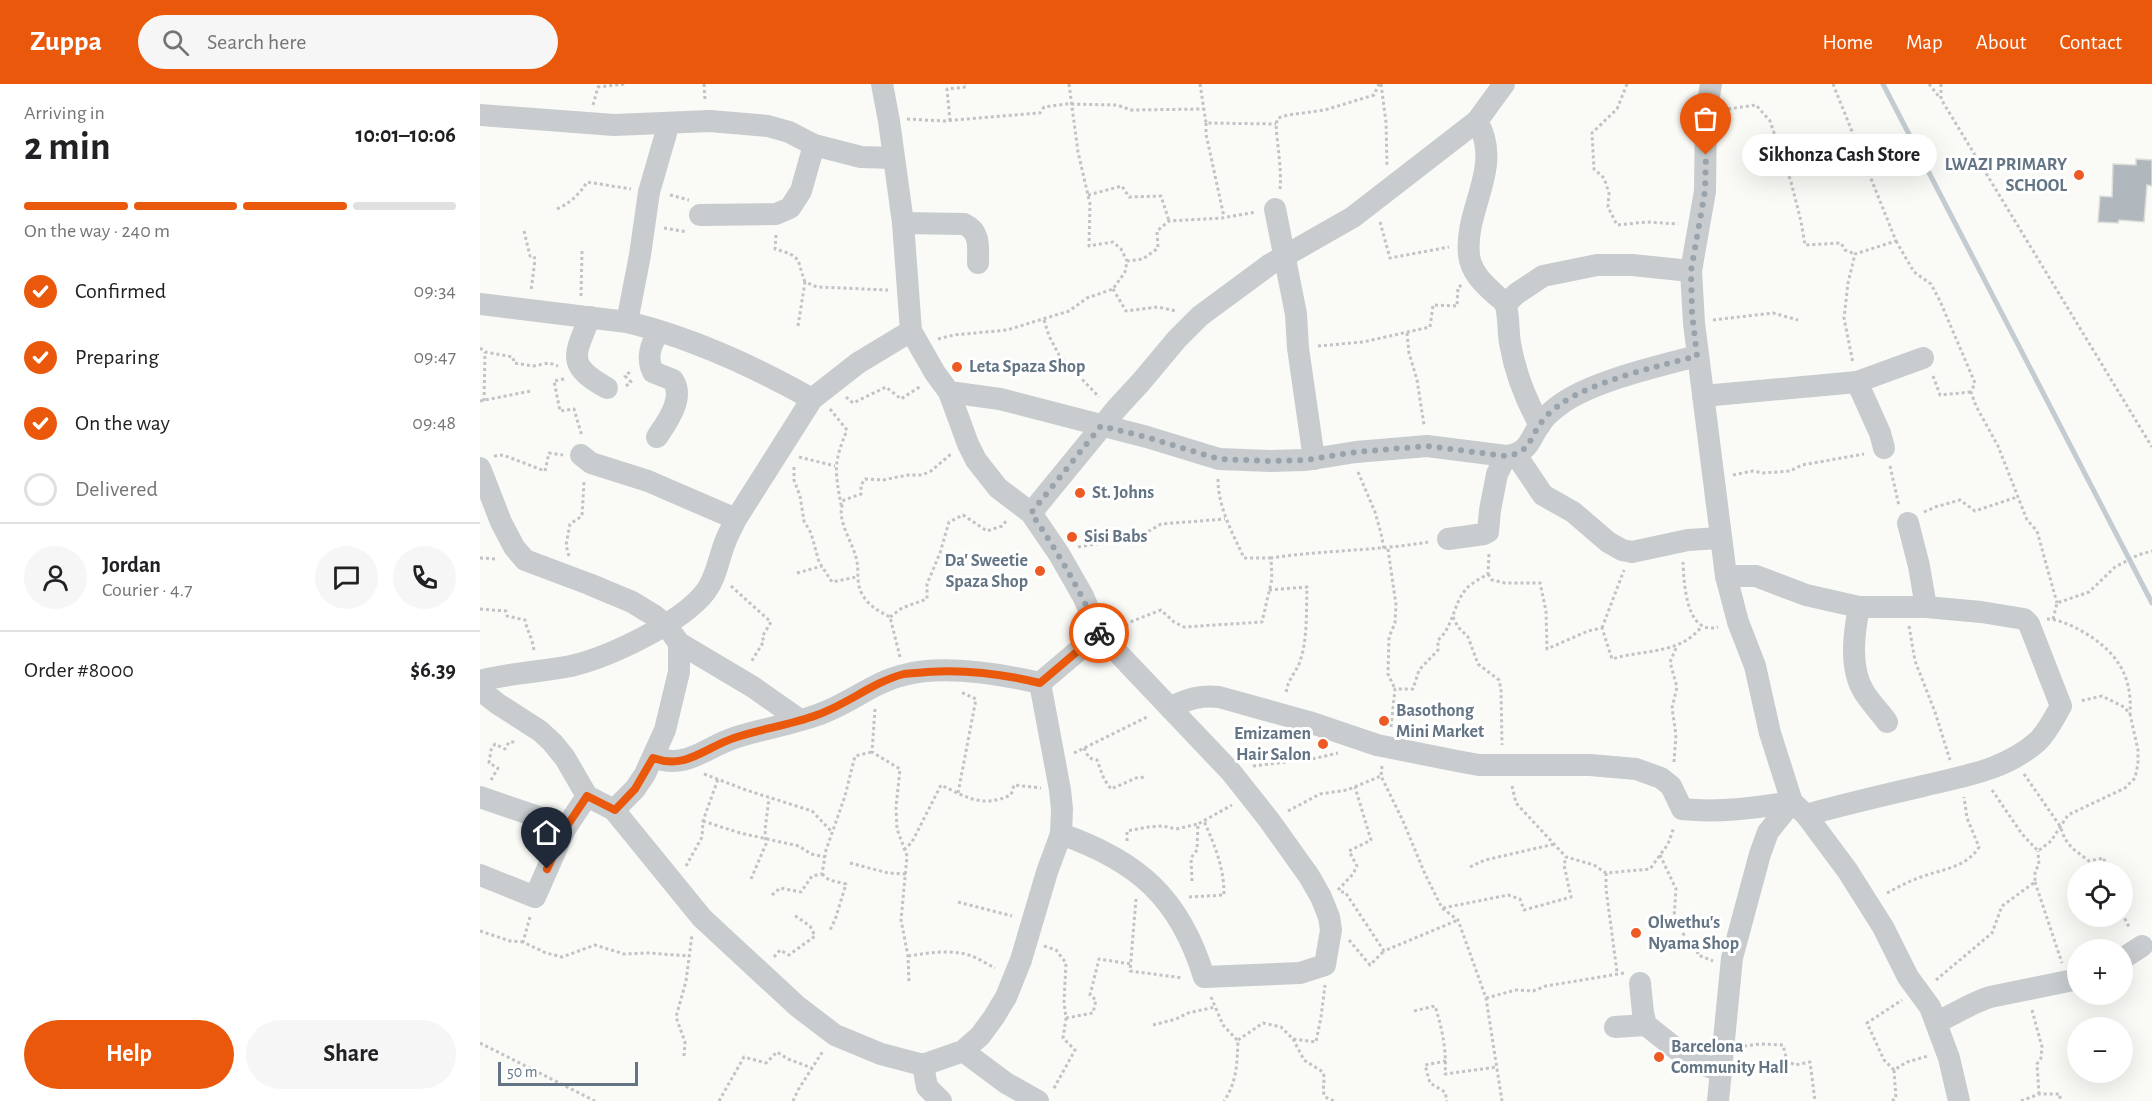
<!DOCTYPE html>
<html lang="en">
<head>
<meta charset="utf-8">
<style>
	body { margin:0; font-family:"Alegreya Sans",sans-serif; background:#f6f6f6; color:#202124; height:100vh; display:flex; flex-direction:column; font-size:22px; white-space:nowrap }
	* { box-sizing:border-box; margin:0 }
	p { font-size:20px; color:#757577 }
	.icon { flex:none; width:33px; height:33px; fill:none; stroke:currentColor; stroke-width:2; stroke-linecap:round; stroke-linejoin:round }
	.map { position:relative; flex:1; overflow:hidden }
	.drawer { display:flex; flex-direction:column; background:#fff; width:480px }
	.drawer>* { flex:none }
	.fabs { position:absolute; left:1587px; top:777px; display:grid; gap:12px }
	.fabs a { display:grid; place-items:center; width:66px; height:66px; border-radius:50%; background:#fff; box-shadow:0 6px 24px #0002; font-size:30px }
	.scale { position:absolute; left:18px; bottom:15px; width:140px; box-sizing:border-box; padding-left:6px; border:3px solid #637484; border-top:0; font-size:16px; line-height:21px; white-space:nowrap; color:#637484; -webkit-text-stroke:4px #fff; paint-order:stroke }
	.pin { position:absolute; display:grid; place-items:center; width:51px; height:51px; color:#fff; margin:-62px -26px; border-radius:50% 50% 50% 0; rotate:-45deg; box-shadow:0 0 6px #0007 }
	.pin .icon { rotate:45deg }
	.courier { position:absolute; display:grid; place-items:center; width:60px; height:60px; margin:-30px; border:4px solid #ea580c; border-radius:50%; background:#fff; color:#222; box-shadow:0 2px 8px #0007 }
	.bubble { position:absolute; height:42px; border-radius:21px; background:#fff; box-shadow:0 6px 24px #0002; font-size:20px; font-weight:700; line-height:42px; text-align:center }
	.summary em { font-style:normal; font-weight:700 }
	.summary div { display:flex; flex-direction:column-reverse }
	.summary { display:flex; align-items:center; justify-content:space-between; height:102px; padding:0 24px }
	h1 { font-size:39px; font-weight:700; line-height:45px }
	.bar { display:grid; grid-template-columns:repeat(4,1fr); gap:9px 6px; align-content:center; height:72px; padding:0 24px }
	.bar i { height:8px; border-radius:4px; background:#e0e0e0 }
	.bar .on { background:#ea580c }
	.bar p { grid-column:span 4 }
	.line { display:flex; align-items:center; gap:15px; padding:0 24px; border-top:2px solid #e0e0e0 }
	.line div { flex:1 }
	.round { display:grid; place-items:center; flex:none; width:63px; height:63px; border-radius:32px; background:#f6f6f6 }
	ol { padding:0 24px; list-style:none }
	li { display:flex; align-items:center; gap:18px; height:66px }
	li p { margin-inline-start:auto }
	li .icon { padding:6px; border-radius:50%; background:#ea580c; color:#fff; stroke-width:4 }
	li:last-child { color:#757577 }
	li i { width:33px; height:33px; border:3px solid #e0e0e0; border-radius:50% }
	.cta { display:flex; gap:12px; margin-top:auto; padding:12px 24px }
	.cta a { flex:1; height:69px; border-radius:36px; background:#ea580c; color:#fff; font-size:24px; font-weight:700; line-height:69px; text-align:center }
	.cta a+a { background:#f6f6f6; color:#202124 }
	header { display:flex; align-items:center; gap:36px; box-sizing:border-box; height:84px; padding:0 30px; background:#ea580c; color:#fff }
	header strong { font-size:28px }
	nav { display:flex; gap:33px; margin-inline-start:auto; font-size:21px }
	.search { width:420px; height:54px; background:#f6f6f6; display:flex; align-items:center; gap:15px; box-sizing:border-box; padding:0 21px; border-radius:33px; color:#757577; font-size:22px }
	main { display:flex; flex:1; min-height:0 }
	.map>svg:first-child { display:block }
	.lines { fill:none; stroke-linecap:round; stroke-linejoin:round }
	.stream { stroke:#c2ccd1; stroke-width:5 }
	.building { fill:#b0b8be; stroke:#dcdcd9; stroke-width:1.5 }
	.path { stroke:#c1c4c6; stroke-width:3; stroke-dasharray:3 3; stroke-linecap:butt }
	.minor { stroke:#c8cccf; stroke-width:22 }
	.done { stroke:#98a3ac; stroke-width:6; stroke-dasharray:0 10.8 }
	.route { stroke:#ea580c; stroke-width:8 }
	.poi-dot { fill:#ed5a24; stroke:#fff; stroke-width:2 }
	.labels { text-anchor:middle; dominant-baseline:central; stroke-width:6; stroke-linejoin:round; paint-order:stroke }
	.poi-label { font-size:18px; font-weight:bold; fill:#637484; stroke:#fff; text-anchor:start }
</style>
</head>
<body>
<header>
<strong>Zuppa</strong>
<div class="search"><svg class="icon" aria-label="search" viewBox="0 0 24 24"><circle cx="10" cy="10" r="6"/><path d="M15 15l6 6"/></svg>Search here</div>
<nav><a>Home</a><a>Map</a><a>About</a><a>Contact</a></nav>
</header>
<main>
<section class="drawer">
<div class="summary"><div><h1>2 min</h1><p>Arriving in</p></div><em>10:01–10:06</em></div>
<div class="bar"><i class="on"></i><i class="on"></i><i class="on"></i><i></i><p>On the way · 240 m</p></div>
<ol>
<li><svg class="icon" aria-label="check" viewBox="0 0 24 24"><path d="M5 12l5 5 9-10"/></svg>Confirmed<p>09:34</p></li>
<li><svg class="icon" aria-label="check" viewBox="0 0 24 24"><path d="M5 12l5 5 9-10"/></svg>Preparing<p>09:47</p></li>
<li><svg class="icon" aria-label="check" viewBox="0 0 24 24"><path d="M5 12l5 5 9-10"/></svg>On the way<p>09:48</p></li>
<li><i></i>Delivered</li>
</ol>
<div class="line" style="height:108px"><a class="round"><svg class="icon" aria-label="person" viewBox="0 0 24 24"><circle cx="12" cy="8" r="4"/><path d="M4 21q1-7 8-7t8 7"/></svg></a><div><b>Jordan</b><p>Courier · 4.7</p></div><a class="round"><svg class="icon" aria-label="chat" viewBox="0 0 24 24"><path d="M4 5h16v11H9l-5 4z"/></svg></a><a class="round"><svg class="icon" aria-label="phone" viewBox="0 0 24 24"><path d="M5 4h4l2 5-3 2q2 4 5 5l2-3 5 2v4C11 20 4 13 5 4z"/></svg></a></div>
<div class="line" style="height:78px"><div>Order #8000</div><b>$6.39</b></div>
<div class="cta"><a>Help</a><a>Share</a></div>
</section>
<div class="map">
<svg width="1672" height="1017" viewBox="0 0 1672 1017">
	<rect width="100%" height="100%" fill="#fafaf7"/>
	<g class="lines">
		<polyline class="stream" points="1403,0 1672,519"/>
	</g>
	<polygon class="building" points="1656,75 1672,76 1672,102 1667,101 1664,138 1639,136 1638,139 1618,138 1620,112 1632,113 1633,80 1656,81"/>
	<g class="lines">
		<g class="path">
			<polyline points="224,0 225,16"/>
			<polyline points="589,0 598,68 610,120 609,162 633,158 641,165 647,177"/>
			<polyline points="720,0 726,39 796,40"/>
			<polyline points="901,0 906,38 907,82"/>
			<polyline points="1147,0 1137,25 1112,49 1114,85 1124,94 1129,109 1128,123 1137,141 1167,138 1198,140"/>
			<polyline points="1353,0 1416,157 1375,170 1368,199 1364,234 1373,279"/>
			<polyline points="1449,0 1460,14"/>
			<polyline points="1461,0 1461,15 1672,363"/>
			<polyline points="113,21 118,3 145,0"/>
			<polyline points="1248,25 1276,21 1290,37 1311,98 1321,137 1325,161 1361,159 1365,166 1375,170"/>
			<polyline points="427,35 464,37 560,29 564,23 586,20 637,21 651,26 723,25"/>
			<polyline points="470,37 467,5 486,3 486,0"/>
			<polyline points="726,39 726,50 744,133"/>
			<path d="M 800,105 C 802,86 797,60 796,40 L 798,34 L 808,31 L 845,26 L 894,11 L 899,0"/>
			<polyline points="190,111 209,116"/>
			<polyline points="608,111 642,102 649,113 681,112 689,137"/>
			<path d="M 77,125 C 90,119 99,111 107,98 L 151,105"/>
			<polyline points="900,138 910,174 969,163"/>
			<polyline points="184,144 207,148"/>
			<polyline points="44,147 50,172 54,172 55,176 51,207"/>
			<path d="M 296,151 L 295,165 C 323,173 316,174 325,198"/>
			<polyline points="1416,157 1434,188 1451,200 1460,217 1495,299 1491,308 1496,322 1518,362 1547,436 1557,447 1577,519"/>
			<polyline points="633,205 646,227 678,223 696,227"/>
			<polyline points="101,212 102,167"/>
			<polyline points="564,236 569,252 579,271 619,313"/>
			<polyline points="1233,236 1293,229 1318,236"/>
			<polyline points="318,242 325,198 337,203 408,206"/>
			<polyline points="927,249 929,269 937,296 944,341"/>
			<polyline points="458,255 474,251 527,246 589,227 607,214 633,205 645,188 647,177 663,175 678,164 677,147 689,137 742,134 776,128"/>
			<polyline points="838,262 883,258 950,243 953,221 977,222 978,203 982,201"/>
			<polyline points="0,264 5,268 33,273 34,279 53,282 69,279 78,282"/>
			<polyline points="1453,292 1460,311 1491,308"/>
			<polyline points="84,295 74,297 80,327 94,325 102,352"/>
			<polyline points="146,302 151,298 145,292 152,286"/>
			<polyline points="366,313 373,319 406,303 421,315 441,302"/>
			<polyline points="0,317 51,307"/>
			<polyline points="4,317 5,268"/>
			<path d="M 350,325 L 367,346 C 353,380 355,386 361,421"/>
			<polyline points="14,372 23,371 65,387 69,369 83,371"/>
			<polyline points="319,373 355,382"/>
			<polyline points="1410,382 1419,422"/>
			<polyline points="314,383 314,396 320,412 324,437 331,449 339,478 352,498 376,493"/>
			<polyline points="878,388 895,428 901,449 904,465"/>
			<polyline points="1253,391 1273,387 1283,389 1310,387 1322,381 1384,370"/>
			<path d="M 738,395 C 738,423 752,448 764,474 L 791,474"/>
			<polyline points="1444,428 1455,423 1480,416 1495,427 1537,413"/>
			<polyline points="598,463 634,457 669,447 681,440 745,435"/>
			<polyline points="908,465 916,521 915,539 909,553 908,590 915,605"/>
			<polyline points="89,472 86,461 90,440 102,432 104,397"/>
			<polyline points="0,474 17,475"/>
			<path d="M 1203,478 C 1204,499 1206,552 1238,543"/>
			<polyline points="317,489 342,482"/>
			<path d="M 1008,490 L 1012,496 L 1025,499 L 1060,499 L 1066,527 L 1067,565 L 1108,547 L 1122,544 L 1132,575 C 1164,565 1200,571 1222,542"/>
			<polyline points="251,502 291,538 282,553 284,557 271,578"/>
			<path d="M 789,506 L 827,503 C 826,528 828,557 819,580 C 814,591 807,597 806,610"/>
			<path d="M 0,525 L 26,527 L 27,532 L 45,536 C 47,547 53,555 54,567"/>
			<polyline points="410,533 422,524 447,515 447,500 460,469 469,438 483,431 507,447 522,442 527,436"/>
			<polyline points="973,533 978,543 988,553 998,580 1019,596 1021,605 1022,661"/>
			<path d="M 1567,535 C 1577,535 1588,540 1598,545 C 1633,564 1653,588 1650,630"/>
			<polyline points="1573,535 1577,519 1609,508 1635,483 1658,471 1672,467"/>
			<polyline points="1429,542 1435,577 1455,628 1470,676"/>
			<polyline points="1122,544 1144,486"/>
			<path d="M 641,545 L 650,538 L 681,526 L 694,538 L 704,543 L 782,538 L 792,495 L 791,474 C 844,466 896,467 948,458"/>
			<path d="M 420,573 L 410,533 C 398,527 388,521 382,510 C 376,499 379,489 377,478 C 374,458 354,436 364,416 L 381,410 L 381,401 L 385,395 L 403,396 L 428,391 L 442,391 L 451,387 L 471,370"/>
			<polyline points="395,625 392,668 420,685 416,723 417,745 427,772 421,836 428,872 429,899"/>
			<path d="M 911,643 L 915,605 L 933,605 L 939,586 L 958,566 L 958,556 C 974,542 973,519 987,504 C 992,499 1001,494 1008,490 L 1009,470"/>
			<polyline points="604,664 609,674 617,676 624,695 631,705 656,694 666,693"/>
			<polyline points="594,669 669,632"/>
			<polyline points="1194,678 1196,651 1192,624 1197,603 1190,578 1197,562"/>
			<polyline points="773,682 832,675 858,669"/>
			<polyline points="902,682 901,692 923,737 945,790 962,824 978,836 1006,914 1022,1017"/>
			<polyline points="224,690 266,706 332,727 352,748"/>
			<polyline points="1544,690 1580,742 1585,755 1592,764 1609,777 1624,774 1626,788"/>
			<polyline points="11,696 18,684 9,679 11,666 15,660 25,665 29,658 36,658"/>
			<polyline points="1032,702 1036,719 1086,773 1114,781 1126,789 1170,785 1188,760 1194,743"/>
			<polyline points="1512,706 1542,750 1558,767 1571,757 1588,731 1645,704 1655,694 1658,680 1658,666 1650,630 1644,623 1622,612 1600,617"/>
			<polyline points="478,709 496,615 481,608"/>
			<polyline points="808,727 840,710 867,706 901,692"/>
			<polyline points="223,737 260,749 319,762 331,770 345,773"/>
			<polyline points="647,757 647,747 668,743 683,742 696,745 718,740"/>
			<path d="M 424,766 L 432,758 L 461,701 C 488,714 502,724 531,711 L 534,701 L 561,704"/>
			<polyline points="1180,771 1196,805 1194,834 1207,856 1217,864 1218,871 1233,877"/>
			<polyline points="370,779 408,789 426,790"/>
			<polyline points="206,782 222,753 223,737 238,695"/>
			<polyline points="990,783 1005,776 1075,760"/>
			<polyline points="1126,789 1126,805 1137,888"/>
			<polyline points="342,790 349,796 366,800 355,836 349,848"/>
			<polyline points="271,795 286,760 285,746 289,714"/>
			<polyline points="712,797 711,774 717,766 718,740 752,721"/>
			<polyline points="1555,798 1582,879"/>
			<polyline points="858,806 873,790 877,782 869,767 891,756 875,703"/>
			<polyline points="861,808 865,808 904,867 978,836"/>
			<path d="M 1407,809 C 1418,803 1429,797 1441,793 C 1462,785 1486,784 1499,763 L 1487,734 L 1484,713"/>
			<polyline points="292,811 300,804 321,808 332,792 342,790 346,766 365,712 375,672 392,668"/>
			<path d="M 709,813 L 744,811 C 744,783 735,762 724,737"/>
			<polyline points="656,815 650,887 703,894"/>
			<polyline points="478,818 532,832"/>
			<polyline points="963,824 1028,811 1040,815 1044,826 1091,813 1084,781 1086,773"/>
			<polyline points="1642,829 1650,845"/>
			<polyline points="50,833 43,858 66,869 82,873 115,861 144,870 168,869 209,872"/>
			<polyline points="0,847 30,857 43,858"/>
			<polyline points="869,856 890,881 904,867"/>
			<polyline points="564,862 576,866 586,879 584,918 586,934 583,954 595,966 573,1006"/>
			<path d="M 428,872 C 449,869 468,865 489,871 C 498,874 507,880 515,884"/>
			<polyline points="294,873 300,866 309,871 335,852 330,842 314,831"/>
			<polyline points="1456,896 1512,849 1522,822 1555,798 1555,787 1559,781 1558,767"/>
			<path d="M 731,913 L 743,941 L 758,957 C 757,979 757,998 744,1017"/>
			<polyline points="1006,914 1036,906 1053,907 1066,902 1144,889"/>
			<polyline points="1552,926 1562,963 1561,974 1557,980 1559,1010"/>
			<path d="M 934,927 L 955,922 C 962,944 967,967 965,990 L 1017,983"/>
			<polyline points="586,934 613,929 616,916 610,911 619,875 651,880"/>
			<polyline points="673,941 696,935 708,929 735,923"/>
			<path d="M 813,955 L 824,976 L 843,988 C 846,997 841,1005 845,1013 L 854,1017"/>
			<polyline points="758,956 783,939 801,943 813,955 836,958 841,933 845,901"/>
			<polyline points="0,959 115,1017"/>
			<polyline points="1264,962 1281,960 1303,961 1307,977 1315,981 1330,978 1335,1017"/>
			<polyline points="204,972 205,958 196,933 206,897 212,851"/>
			<polyline points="966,977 945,981 950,999 965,1008 967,1017"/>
			<polyline points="1414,986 1404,976 1387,939 1422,916"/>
			<polyline points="239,1017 264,973 286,979 297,968 308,975 332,984"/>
			<polyline points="313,1017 318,1006 343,967"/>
			<polyline points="1412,1017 1416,1014 1414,986 1427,978 1448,972"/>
			<polyline points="1541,1017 1559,1010 1580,1010 1580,1017"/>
		</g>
		<g class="minor">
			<path d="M 402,0 L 409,37 L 423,139 L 431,247 L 455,289 L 469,308 L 520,315 L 667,353 L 739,375 L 790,377 L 826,376 L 876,368 L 947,362 L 1026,372 C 1050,369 1049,355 1061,339 C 1066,331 1074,325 1081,320 C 1113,297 1179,282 1217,272"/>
			<path d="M 1024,0 L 997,37 C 1024,83 984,124 989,171 C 991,189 1005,201 1017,212 C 1021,215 1025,218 1026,222 C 1029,233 1028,247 1030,259 C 1035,288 1045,315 1060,341"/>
			<polyline points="1231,0 1226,30 1225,107 1211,187 1214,239 1246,492 1258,538 1275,582 1290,649 1312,718 1288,748 1280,770 1252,874 1238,1017"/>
			<polyline points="0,31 134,41 230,37 288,42 309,48 334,61 381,73 414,74"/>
			<polyline points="795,125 816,230 818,264 834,375"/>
			<polyline points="220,131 296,130 310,124 321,107 334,61"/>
			<path d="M 423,139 L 484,140 C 501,148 498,163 498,179"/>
			<path d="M 0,220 L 147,238 C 213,254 273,282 332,315"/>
			<polyline points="1026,220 1036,210 1063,192 1117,181 1152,181 1211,187"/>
			<path d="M 110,233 C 94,272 86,281 127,304"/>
			<polyline points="147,238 160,171 169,108 189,39"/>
			<polyline points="1377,298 1400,349 1404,364"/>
			<path d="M 469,308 L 488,360 L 496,376 L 518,404 L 551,429 L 579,470 L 603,512 L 619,549 L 751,688 L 789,736 L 829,792 L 841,813 L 849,833 L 851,846 L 845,881 L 820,889 L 724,893 C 700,814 658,777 581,750"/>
			<polyline points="1223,312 1377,298 1443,274"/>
			<path d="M 177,353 C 187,338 205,314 193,296 L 173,288 C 166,274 171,259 179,248"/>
			<polyline points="101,371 111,379 168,397 256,435"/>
			<polyline points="1036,371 1063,411 1093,428 1128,458 1142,466 1152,468 1208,456 1240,454"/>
			<polyline points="0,384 21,438 34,463 45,476 109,500 152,518 175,532 186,541 199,559 273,603 320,636"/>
			<polyline points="551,429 637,324 661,298 697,255 720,232 789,181 873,133 997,37"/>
			<polyline points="1428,439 1439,482 1446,523"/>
			<polyline points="968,455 1004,450 1008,448 1010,426 1017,390 1026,372"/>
			<path d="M 1246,492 L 1276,492 L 1326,511 L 1379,523 L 1446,523 L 1501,528 L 1544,535 L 1549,540 L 1581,622 C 1574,634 1568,647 1558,657 C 1526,686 1484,692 1443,702 C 1404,711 1365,720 1326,731"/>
			<path d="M 1379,523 C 1374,549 1369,584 1384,608 C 1390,618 1400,628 1407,638"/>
			<path d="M 0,597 C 28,589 61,588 91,582 C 129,573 202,539 226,507 C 237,492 239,472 246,456 C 249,448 253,442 256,435 L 332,315 L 378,279 L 431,247"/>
			<polyline points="560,599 619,549"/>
			<polyline points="0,606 18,620 60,647 72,658 85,674 107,712 134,726 222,834 317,922 355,951 401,970 443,981 483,967 500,952 514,933 526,913 541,876 567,788 581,750 582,725 580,706 560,599"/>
			<path d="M 691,623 C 708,615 720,611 739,613 L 829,638 L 897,661 L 977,677 L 999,681 L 1110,681 L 1156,685 L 1181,694 L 1191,702 L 1202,725 C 1238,729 1276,724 1312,718 L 1326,731 L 1367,786 L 1403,843 L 1428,893 L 1450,923 L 1469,974 L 1479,1017"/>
			<path d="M 173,673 C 206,686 224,664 254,654 C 281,645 310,641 337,631 C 368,621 393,598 424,591 C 464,580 520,590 560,599"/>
			<polyline points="0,713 67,736 85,745"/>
			<polyline points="134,726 155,705 165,690 185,646 199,588 199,559"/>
			<polyline points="0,791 55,813 85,745 107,712"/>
			<polyline points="1642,875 1662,862"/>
			<polyline points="1160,899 1163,929 1166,941 1209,975 1240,987"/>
			<path d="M 1457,938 C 1475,930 1491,919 1510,913 L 1598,895"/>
			<polyline points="1135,943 1166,941"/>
			<polyline points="483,967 526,999 558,1017"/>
			<polyline points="443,981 447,1003 461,1017"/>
		</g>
	</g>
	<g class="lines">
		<path class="done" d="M 619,549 C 600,506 578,468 551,429 L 621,342 L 666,353 L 739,375 L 790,377 L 826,376 L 876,368 L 947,362 L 1026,372 C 1050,369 1049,355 1061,339 C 1066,331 1074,325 1081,320 C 1113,297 1179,282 1217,272 L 1212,229 L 1211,187 L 1225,107 L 1226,71"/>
		<path class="route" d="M 67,785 L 85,745 L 107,712 L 135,726 L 155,705 L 173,674 C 206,686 224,664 254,654 C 281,645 310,641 337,631 C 368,620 393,598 424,590 C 431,589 439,589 447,588 C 485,585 523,590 560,599 L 619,549"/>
	</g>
	<g class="poi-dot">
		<circle cx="1599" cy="91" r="6"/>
		<circle cx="477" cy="283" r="6"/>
		<circle cx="600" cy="409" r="6"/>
		<circle cx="592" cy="453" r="6"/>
		<circle cx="560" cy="487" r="6"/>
		<circle cx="904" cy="637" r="6"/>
		<circle cx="843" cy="660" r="6"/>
		<circle cx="1156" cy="849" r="6"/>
		<circle cx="1179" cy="973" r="6"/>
	</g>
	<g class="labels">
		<g class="poi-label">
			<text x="1587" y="81" text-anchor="end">LWAZI PRIMARY<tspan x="1587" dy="21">SCHOOL</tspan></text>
			<text x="489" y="283">Leta Spaza Shop</text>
			<text x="612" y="409">St. Johns</text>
			<text x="604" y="453">Sisi Babs</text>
			<text x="548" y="477" text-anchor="end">Da' Sweetie<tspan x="548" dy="21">Spaza Shop</tspan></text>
			<text x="916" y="627">Basothong<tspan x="916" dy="21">Mini Market</tspan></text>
			<text x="831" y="650" text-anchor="end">Emizamen<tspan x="831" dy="21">Hair Salon</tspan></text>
			<text x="1168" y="839">Olwethu's<tspan x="1168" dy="21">Nyama Shop</tspan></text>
			<text x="1191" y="963">Barcelona<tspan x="1191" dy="21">Community Hall</tspan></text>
		</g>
	</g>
</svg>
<div class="fabs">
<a><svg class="icon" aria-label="locate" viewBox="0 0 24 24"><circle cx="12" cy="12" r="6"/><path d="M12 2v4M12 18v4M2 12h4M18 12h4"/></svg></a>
<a>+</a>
<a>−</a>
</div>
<div class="scale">50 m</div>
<div class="pin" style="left:1226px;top:71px;background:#ea580c"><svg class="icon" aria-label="bag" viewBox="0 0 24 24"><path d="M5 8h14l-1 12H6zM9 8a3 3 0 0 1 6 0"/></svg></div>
<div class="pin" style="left:67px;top:785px;background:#1f2937"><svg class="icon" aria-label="home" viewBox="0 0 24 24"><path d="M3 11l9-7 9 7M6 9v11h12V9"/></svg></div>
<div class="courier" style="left:619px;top:549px"><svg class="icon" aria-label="bike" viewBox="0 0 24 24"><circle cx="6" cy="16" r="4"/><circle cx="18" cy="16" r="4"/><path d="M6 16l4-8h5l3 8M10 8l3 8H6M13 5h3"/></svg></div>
<div class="bubble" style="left:1262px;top:50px;width:195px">Sikhonza Cash Store</div>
</div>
</main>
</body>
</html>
